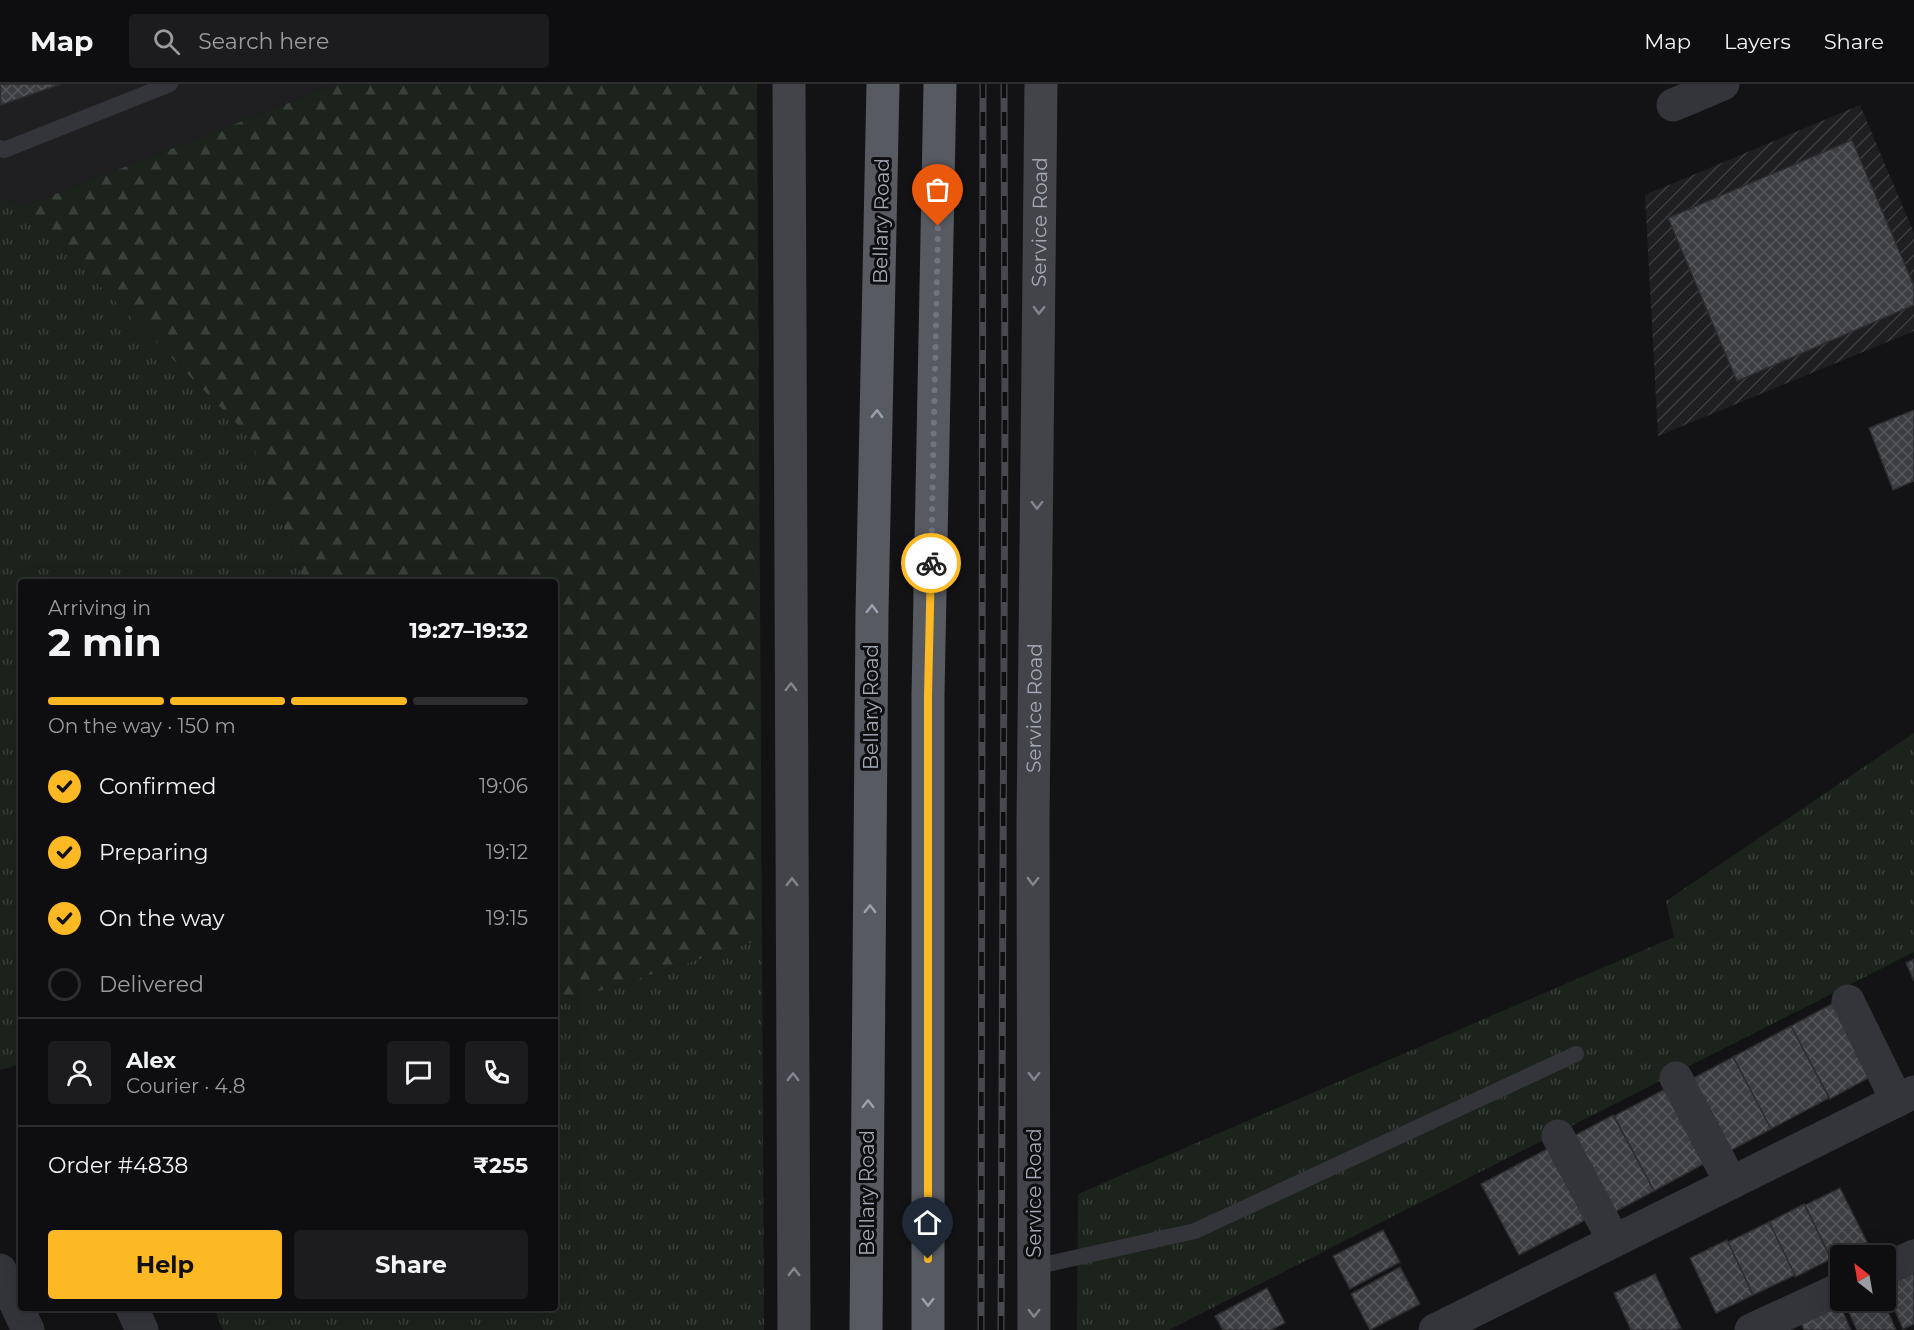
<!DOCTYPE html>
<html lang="en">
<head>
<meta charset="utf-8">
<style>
	body { margin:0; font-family:Montserrat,sans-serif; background:#1c1c1e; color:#f1f3f6; height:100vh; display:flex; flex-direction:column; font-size:22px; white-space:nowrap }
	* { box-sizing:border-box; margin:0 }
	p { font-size:20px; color:#9b9c9f }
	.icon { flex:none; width:33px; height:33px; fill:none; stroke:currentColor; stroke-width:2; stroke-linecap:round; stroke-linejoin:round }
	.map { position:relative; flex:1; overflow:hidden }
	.details { position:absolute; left:18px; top:495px; width:540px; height:732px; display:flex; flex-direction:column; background:#0e0e10; border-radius:6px; box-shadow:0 6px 24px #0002,0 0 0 2px #2e2e30 }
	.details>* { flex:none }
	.needle { width:39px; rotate:329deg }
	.fabs { position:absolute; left:1830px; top:1161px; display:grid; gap:12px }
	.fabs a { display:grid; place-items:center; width:66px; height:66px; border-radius:6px; background:#0e0e10; box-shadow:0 6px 24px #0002,0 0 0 2px #2e2e30; font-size:30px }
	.pin { position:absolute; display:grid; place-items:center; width:51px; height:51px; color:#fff; margin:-62px -26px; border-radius:50% 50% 50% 0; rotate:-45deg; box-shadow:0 0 6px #0007 }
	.pin .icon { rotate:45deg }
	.courier { position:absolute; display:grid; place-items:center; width:60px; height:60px; margin:-30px; border:4px solid #fcb924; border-radius:50%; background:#fff; color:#222; box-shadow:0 2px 8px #0007 }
	.overview em { font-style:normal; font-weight:700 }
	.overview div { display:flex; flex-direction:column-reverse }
	.overview { display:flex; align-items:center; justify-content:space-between; height:102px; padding:0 30px }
	h1 { font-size:39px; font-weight:700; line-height:45px }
	.bar { display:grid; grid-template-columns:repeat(4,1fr); gap:9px 6px; align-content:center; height:72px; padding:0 30px }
	.bar i { height:8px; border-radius:4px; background:#2e2e30 }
	.bar .active { background:#fcb924 }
	.bar p { grid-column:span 4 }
	.line { display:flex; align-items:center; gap:15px; padding:0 30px; border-top:2px solid #2e2e30 }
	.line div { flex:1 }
	.round { display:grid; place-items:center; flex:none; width:63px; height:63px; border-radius:6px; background:#1c1c1e }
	ol { padding:0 30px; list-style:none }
	li { display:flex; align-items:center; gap:18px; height:66px }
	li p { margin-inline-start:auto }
	li .icon { padding:6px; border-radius:50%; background:#fcb924; color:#111; stroke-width:4 }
	li:last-child { color:#9b9c9f }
	li i { width:33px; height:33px; border:3px solid #2e2e30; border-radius:50% }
	.cta { display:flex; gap:12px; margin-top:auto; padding:12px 30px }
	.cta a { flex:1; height:69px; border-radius:6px; background:#fcb924; color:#111; font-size:24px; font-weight:700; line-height:69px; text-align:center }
	.cta a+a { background:#1c1c1e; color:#f1f3f6 }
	header { display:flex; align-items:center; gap:36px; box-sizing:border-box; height:84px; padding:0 30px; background:#0e0e10; border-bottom:2px solid #2e2e30 }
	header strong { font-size:28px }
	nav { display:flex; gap:33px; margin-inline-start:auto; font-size:21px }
	.search { width:420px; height:54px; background:#1c1c1e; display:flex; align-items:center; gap:15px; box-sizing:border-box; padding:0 21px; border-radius:6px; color:#9b9c9f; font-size:22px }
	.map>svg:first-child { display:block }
	.built { fill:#1f1f22 }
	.industrial { fill:url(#industrial-furrows) }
	.grass { fill:url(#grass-tufts) }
	.forest { fill:url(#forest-firs) }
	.building { fill:url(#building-cross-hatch); stroke:#2d2d31; stroke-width:1.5 }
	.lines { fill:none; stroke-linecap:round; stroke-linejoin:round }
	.service { stroke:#34353a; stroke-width:16 }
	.minor { stroke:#34353a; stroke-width:33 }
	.secondary { stroke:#42444a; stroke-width:33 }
	.trunk { stroke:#585a62; stroke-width:33 }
	.rail-casing { stroke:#47494f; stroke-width:7 }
	.rail { stroke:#0e0e10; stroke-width:4.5; stroke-dasharray:14; stroke-linecap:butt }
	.oneway { stroke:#828690 }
	.oneway2 { stroke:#9ca1ae }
	.done { stroke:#71747e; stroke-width:6; stroke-dasharray:0 10.8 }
	.route { stroke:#fcb924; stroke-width:8 }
	.labels { text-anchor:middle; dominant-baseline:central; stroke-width:6; stroke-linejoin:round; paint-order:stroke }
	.street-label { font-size:20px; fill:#a4a9b6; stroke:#0e0e10 }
</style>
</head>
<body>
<header>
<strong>Map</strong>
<div class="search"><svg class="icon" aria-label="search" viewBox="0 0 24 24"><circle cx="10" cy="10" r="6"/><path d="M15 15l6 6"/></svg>Search here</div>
<nav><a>Map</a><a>Layers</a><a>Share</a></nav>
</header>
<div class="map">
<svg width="1914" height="1246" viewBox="0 0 1914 1246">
	<defs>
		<pattern id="industrial-furrows" width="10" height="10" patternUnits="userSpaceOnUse" patternTransform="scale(1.5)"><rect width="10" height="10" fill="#1f1f22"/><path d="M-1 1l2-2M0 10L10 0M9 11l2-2" fill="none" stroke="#3d3d40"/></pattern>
		<pattern id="grass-tufts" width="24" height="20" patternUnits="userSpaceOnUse" patternTransform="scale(1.5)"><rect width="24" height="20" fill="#1b231c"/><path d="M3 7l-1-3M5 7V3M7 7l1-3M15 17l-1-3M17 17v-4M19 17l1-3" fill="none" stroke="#39403b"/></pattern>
		<pattern id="forest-firs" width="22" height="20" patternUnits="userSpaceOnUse" patternTransform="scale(1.5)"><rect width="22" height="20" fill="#1b231c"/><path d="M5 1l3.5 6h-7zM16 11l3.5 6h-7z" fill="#39403b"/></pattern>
		<pattern id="building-cross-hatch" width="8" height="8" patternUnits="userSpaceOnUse" patternTransform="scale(1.5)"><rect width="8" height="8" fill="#3d3e42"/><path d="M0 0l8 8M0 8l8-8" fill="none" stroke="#56575b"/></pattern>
	</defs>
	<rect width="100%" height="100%" fill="#131315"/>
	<polygon class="built" points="0,0 337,0 22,123 0,113"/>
	<polygon class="industrial" points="1860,21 1914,149 1914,247 1658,352 1645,111"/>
	<g class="grass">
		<polygon points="0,113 22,123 250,353 304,498 21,498 21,980 0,986"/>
		<polygon points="1914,649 1914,868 1169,1246 1077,1246 1078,1110 1674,853 1666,817"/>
		<polygon points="762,855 764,1246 223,1246 214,1224 555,1224 555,921"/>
	</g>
	<polygon class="forest" points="337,0 757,0 762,855 555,921 555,498 304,498 250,353 22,123"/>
	<g class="building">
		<polygon points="0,0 61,0 1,21"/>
		<polygon points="1852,56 1914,202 1914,221 1737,297 1668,134"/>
		<polygon points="1914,326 1914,397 1893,406 1869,344"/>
		<polygon points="1914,875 1914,897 1906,879"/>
		<polygon points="1839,916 1877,989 1830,1015 1791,942"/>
		<polygon points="1791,942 1829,1014 1771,1045 1733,973"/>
		<polygon points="1733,973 1771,1045 1726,1069 1688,997"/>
		<polygon points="1669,1003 1709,1077 1654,1107 1614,1032"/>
		<polygon points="1613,1031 1654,1107 1611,1130 1570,1054"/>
		<polygon points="1551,1063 1589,1134 1519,1171 1481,1100"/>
		<polygon points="1840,1104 1867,1158 1831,1175 1805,1121"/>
		<polygon points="1804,1120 1831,1175 1795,1193 1769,1138"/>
		<polygon points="1769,1138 1795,1191 1753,1211 1728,1158"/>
		<polygon points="1383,1146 1400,1178 1350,1205 1333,1172"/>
		<polygon points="1727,1156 1753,1211 1716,1229 1690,1174"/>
		<polygon points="1400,1183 1420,1220 1370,1246 1351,1210"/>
		<polygon points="1914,1186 1914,1240 1903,1245 1886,1206 1886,1199"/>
		<polygon points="1655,1190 1681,1244 1675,1246 1631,1246 1614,1209"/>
		<polygon points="1267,1204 1285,1239 1271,1246 1223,1246 1215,1232"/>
		<polygon points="1843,1216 1883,1216 1896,1246 1857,1246"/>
		<polygon points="1839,1219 1851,1246 1804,1246 1800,1237"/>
	</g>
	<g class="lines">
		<g class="service">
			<polyline points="0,64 4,66 170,0"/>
			<polyline points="1034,1183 1195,1147 1576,970"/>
		</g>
		<g class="minor">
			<polyline points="1673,21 1723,0"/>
			<polyline points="1848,917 1897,1017"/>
			<polyline points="1676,994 1731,1099"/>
			<polyline points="1558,1052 1614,1157"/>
			<polyline points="1886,1185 1914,1172"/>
			<polyline points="0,1186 28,1246"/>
			<polyline points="132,1224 142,1246"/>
			<polyline points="1435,1246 1914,1008"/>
			<polyline points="1751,1246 1840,1205"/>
		</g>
		<g class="secondary">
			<polyline points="789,0 794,1246"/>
			<path id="s1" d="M 1034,1246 L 1033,739 L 1041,0"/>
		</g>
		<g class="trunk">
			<polyline points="866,1246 872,528 883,0"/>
			<polyline points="928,1246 928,611 940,0"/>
		</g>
		<g class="rail-casing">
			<g id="rail">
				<polyline points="981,1246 983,0"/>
				<polyline points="1001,1246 1005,336 1004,0"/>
			</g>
		</g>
		<use href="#rail" class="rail"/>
	</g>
	<defs><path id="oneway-chevron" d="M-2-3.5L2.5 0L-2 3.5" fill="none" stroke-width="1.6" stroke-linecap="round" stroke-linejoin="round" transform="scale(1.5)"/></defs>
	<g class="oneway">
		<use href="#oneway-chevron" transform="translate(1039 226) rotate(91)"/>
		<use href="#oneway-chevron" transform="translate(1037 421) rotate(91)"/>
		<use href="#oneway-chevron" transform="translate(791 603) rotate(-90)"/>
		<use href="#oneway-chevron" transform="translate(1033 797) rotate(90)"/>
		<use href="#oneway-chevron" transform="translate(792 798) rotate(-90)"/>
		<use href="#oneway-chevron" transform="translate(1034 992) rotate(90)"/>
		<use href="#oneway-chevron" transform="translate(793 993) rotate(-90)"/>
		<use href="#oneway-chevron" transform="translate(794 1188) rotate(-90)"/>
		<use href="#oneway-chevron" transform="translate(1034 1229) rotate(90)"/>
	</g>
	<g class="oneway2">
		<use href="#oneway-chevron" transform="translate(877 330) rotate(-89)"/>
		<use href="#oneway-chevron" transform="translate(872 525) rotate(-89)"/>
		<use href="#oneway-chevron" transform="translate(870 825) rotate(-90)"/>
		<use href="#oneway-chevron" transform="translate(868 1020) rotate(-90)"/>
		<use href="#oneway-chevron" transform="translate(928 1218) rotate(90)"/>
	</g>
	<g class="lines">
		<polyline class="done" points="931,479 938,142"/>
		<polyline class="route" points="928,1175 928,611 931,479"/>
	</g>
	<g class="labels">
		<g class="street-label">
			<text transform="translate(881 137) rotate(-89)">Bellary Road</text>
			<text stroke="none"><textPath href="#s1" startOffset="1108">Service Road</textPath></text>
			<text transform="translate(871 623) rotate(-90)">Bellary Road</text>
			<text stroke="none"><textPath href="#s1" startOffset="622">Service Road</textPath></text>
			<text transform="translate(867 1109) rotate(-90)">Bellary Road</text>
			<text transform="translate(1034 1109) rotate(-90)">Service Road</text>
		</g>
	</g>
</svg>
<div class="fabs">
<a><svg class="needle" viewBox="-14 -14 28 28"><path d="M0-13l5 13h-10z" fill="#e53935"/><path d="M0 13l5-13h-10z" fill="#9b9c9f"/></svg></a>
</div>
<div class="pin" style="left:938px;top:142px;background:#ea580c"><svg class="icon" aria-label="bag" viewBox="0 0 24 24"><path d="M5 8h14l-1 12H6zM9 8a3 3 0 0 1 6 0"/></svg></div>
<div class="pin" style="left:928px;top:1175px;background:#1f2937"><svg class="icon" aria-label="home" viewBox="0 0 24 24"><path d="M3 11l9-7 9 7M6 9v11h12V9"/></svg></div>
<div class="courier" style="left:931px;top:479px"><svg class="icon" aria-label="bike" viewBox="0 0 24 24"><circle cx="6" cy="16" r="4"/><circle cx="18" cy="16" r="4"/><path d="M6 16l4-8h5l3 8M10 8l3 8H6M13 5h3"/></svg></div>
<section class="details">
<div class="overview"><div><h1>2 min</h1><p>Arriving in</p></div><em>19:27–19:32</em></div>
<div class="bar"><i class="active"></i><i class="active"></i><i class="active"></i><i></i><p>On the way · 150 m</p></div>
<ol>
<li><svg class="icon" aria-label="check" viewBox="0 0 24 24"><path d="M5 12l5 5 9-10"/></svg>Confirmed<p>19:06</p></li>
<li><svg class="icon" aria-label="check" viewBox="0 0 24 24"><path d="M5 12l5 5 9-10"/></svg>Preparing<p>19:12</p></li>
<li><svg class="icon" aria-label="check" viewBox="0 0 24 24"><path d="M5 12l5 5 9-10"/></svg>On the way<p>19:15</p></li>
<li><i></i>Delivered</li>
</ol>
<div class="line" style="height:108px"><a class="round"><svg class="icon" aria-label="person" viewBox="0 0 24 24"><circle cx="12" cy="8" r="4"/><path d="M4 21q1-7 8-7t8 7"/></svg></a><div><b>Alex</b><p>Courier · 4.8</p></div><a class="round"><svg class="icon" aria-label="chat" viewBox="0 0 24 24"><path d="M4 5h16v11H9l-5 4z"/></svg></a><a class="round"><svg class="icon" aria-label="phone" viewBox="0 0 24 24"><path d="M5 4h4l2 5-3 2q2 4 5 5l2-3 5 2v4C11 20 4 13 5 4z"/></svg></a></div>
<div class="line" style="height:78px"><div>Order #4838</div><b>₹255</b></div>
<div class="cta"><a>Help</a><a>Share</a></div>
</section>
</div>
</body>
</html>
